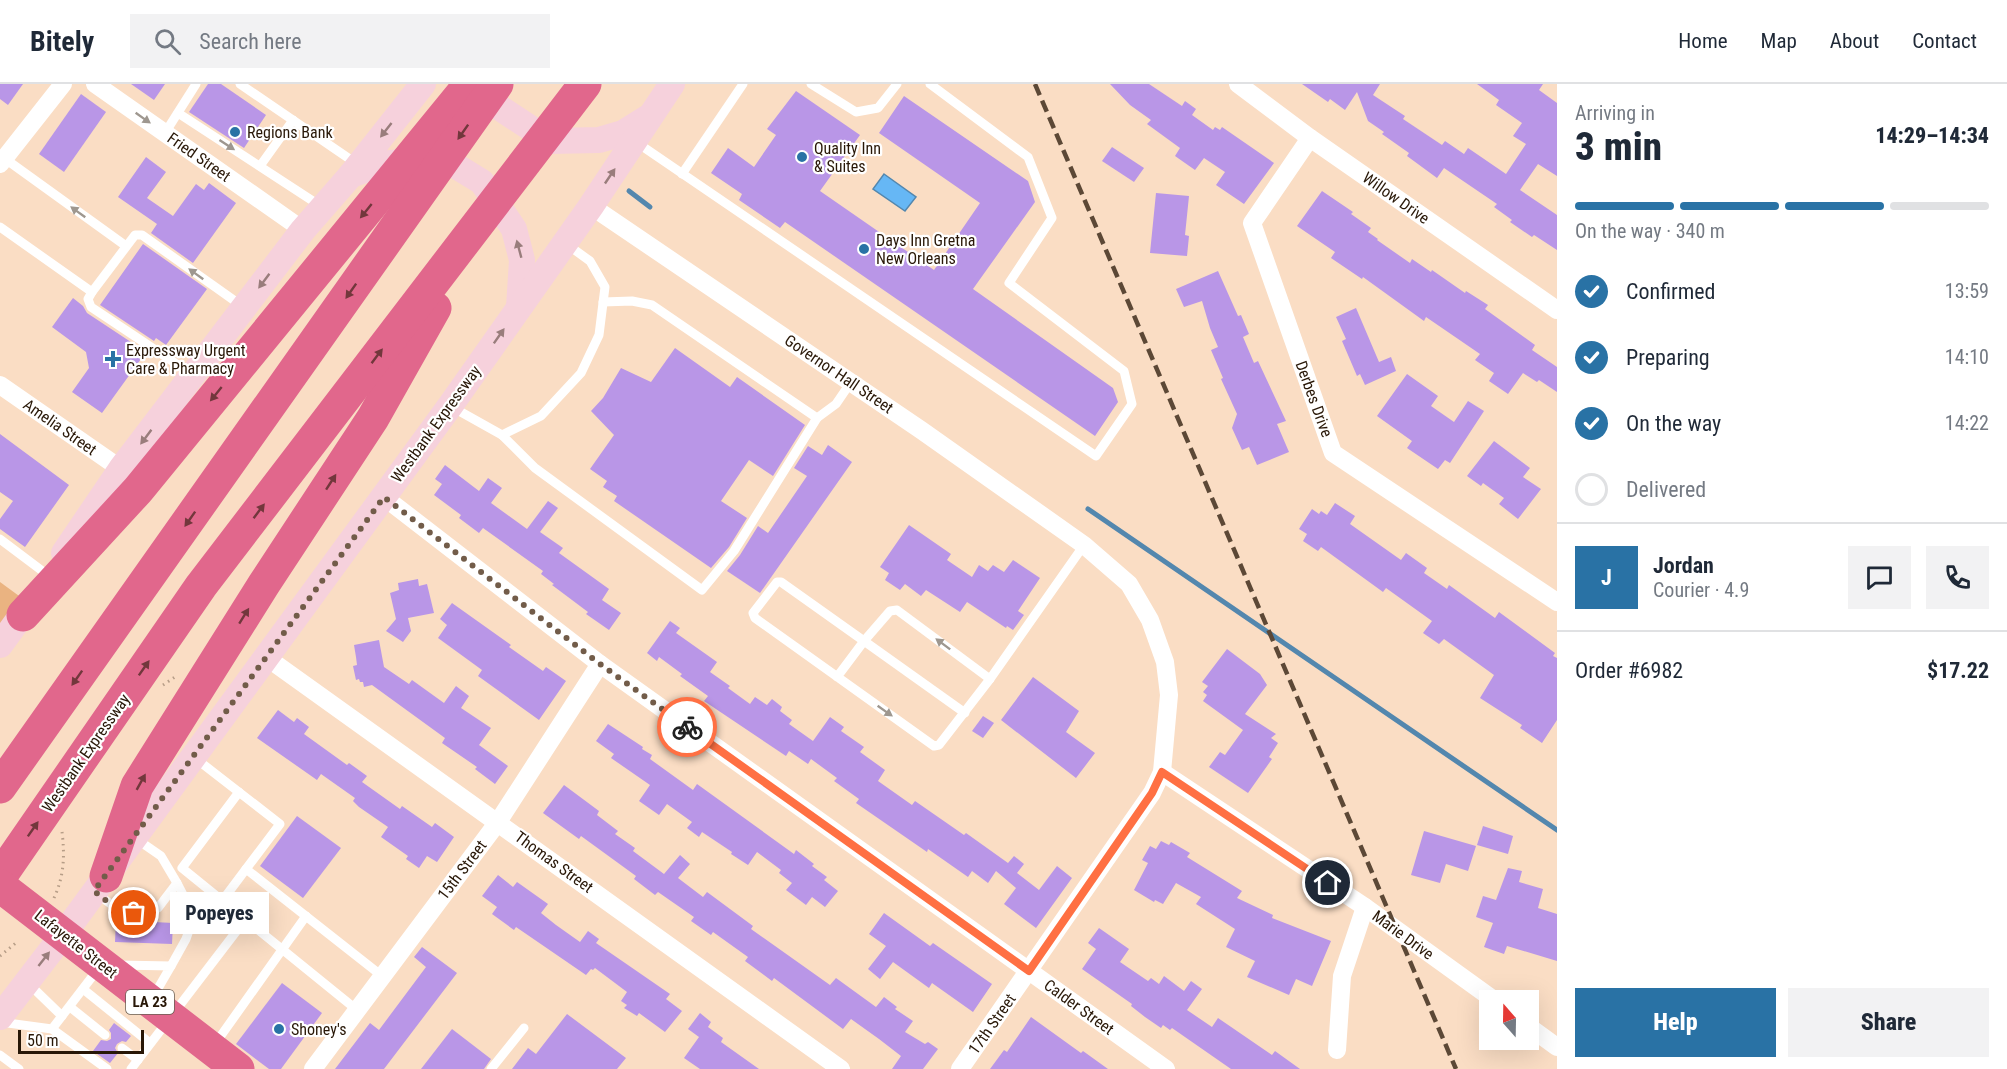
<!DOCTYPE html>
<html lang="en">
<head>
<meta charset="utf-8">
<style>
	body { margin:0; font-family:"Roboto Condensed",sans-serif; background:#f2f2f3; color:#1f2937; height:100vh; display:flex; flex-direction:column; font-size:22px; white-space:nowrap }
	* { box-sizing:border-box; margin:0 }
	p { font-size:20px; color:#747a83 }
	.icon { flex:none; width:33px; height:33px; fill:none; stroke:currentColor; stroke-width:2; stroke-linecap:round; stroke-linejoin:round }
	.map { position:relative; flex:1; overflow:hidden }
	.drawer { display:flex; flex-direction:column; background:#fff; width:450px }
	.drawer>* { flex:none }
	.needle { width:39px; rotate:340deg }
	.fabs { position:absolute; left:1479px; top:906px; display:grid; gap:12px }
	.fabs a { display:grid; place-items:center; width:60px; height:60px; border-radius:0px; background:#fff; box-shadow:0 6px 24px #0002; font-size:30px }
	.scale { position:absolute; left:18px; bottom:15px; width:126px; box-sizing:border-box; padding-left:6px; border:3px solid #281707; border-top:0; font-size:16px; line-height:21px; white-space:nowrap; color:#281707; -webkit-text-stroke:4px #fff; paint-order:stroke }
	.pin { position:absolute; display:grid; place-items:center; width:51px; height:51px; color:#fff; margin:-26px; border:3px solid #fff; border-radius:50%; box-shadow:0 2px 6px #0007 }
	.courier { position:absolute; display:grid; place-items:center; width:60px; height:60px; margin:-30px; border:4px solid #ff7043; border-radius:50%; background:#fff; color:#222; box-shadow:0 2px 8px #0007 }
	.bubble { position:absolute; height:42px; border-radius:0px; background:#fff; box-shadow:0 6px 24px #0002; font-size:20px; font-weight:800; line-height:42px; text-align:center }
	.overview em { font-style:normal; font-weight:800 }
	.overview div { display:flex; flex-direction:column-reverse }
	.overview { display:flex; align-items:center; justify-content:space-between; height:102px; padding:0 18px }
	h1 { font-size:39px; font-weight:800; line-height:45px }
	.bar { display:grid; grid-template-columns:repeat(4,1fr); gap:9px 6px; align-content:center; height:72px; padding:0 18px }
	.bar i { height:8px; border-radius:4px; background:#e0e1e3 }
	.bar .on { background:#2972a5 }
	.bar p { grid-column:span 4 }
	.line { display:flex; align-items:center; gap:15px; padding:0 18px; border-top:2px solid #e0e1e3 }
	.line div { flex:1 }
	.round { display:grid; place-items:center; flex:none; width:63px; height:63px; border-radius:0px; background:#f2f2f3 }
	ol { padding:0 18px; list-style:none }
	li { display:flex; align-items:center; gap:18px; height:66px }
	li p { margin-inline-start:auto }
	li .icon { padding:6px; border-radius:50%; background:#2972a5; color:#fff; stroke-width:4 }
	li:last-child { color:#747a83 }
	li i { width:33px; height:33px; border:3px solid #e0e1e3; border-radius:50% }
	.primary-button { display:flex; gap:12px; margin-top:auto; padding:12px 18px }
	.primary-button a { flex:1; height:69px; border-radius:0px; background:#2972a5; color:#fff; font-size:24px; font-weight:800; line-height:69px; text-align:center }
	.primary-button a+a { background:#f2f2f3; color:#1f2937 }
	header { display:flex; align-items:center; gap:36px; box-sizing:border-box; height:84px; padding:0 30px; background:#fff; border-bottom:2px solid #e0e1e3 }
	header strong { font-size:28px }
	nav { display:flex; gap:33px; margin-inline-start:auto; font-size:21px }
	.search { width:420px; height:54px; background:#f2f2f3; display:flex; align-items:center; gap:15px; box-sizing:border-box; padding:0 21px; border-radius:0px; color:#747a83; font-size:22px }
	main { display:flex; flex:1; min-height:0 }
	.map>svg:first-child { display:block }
	.green { fill:#eab381 }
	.water { fill:#66b7f5; stroke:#5387ae; stroke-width:1.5 }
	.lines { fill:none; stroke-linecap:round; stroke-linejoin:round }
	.stream { stroke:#5387ae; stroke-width:5 }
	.building { fill:#b996e7 }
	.path { stroke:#b69d87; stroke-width:3; stroke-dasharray:1.5 4.5; stroke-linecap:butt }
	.lane { stroke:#fff; stroke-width:9 }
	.street { stroke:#fff; stroke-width:18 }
	.secondary { stroke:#f6d1dc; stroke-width:26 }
	.highway { stroke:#e1678c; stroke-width:33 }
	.rail { stroke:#5c4836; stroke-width:4.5; stroke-dasharray:12 6; stroke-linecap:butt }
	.oneway { fill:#9e978f }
	.oneway2 { fill:#997d7c }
	.oneway3 { fill:#72373c }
	.done { stroke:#725c49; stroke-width:6; stroke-dasharray:0 10.8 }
	.route { stroke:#ff7043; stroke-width:8 }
	.poi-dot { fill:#2972a5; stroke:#fff; stroke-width:2 }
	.labels { text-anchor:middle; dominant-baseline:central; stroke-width:4.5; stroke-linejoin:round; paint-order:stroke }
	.shield { fill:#fff; stroke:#685d51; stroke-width:1.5 }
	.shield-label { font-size:15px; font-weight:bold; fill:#281707 }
	.poi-label { font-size:16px; fill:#281707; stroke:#fff; text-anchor:start }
	.street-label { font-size:16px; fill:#281707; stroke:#fff }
</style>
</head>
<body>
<header>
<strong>Bitely</strong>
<div class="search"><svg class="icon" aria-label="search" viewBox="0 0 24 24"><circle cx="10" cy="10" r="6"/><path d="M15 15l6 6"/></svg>Search here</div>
<nav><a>Home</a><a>Map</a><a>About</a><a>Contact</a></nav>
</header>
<main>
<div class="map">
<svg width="1557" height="985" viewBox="0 0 1557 985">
	<rect width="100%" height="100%" fill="#faddc4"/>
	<polygon class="green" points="0,498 30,520 0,561"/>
	<polygon class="water" points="884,90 916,113 905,127 873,105"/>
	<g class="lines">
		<g class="stream">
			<polyline points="629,107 650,123"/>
			<polyline points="1088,425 1557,746"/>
		</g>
	</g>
	<g class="building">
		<polygon points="0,0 23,0 8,21 0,15"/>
		<polygon points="131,0 165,0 154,16"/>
		<polygon points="208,0 221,0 266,31 244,64 189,28"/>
		<polygon points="1110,0 1149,0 1182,22 1185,17 1196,25 1192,31 1213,46 1215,43 1220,46 1222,43 1274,79 1244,120 1216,101 1225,88 1204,74 1195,86 1175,72 1180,64 1147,40 1151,36 1130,21"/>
		<polygon points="1302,0 1380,0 1373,11 1405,32 1403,35 1442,61 1445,57 1464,70 1468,64 1506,90 1526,60 1513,52 1522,39 1496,21 1499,16 1477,0 1543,0 1539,6 1557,19 1557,92 1538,80 1520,106 1557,131 1557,166 1534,151 1532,153 1510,138 1512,136 1494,123 1497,120 1444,84 1437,94 1407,72 1409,69 1382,50 1384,48 1368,37 1357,8 1345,26 1330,15 1328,18"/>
		<polygon points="796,7 860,51 820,107 934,186 980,119 879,49 904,12 1028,97 1035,118 973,205 1113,304 1118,318 1095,352 785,138 780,144 739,116 742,110 711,89 728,64 754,83 776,51 767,45"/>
		<polygon points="81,10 106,28 64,88 39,70"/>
		<polygon points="1112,63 1144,84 1134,98 1102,77"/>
		<polygon points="146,73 166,88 147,114 173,132 196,100 204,106 209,99 236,119 193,179 151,149 157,140 118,113"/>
		<polygon points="1322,107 1353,128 1351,130 1371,144 1368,148 1378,155 1377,156 1410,179 1412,175 1431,188 1432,186 1465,209 1466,207 1488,221 1485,225 1535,261 1532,266 1557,283 1557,308 1539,296 1537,298 1523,289 1508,310 1489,297 1494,289 1475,276 1480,270 1426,233 1424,237 1363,193 1362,195 1331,174 1335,168 1297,142"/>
		<polygon points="1156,109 1189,112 1185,151 1189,152 1187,172 1150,169"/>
		<polygon points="143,160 207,205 166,261 156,254 154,257 100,221"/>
		<polygon points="1218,187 1238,232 1241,231 1249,250 1243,253 1254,279 1258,277 1286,337 1277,340 1289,368 1257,381 1249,363 1242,366 1232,344 1237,330 1221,295 1223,294 1211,266 1218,263 1210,244 1202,217 1184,223 1176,205"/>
		<polygon points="73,214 83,222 87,229 146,268 102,329 72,308 89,284 86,268 52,243"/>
		<polygon points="1356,224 1379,278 1391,273 1396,287 1365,301 1360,290 1357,292 1342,257 1346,255 1336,233"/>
		<polygon points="675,264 730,303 737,293 805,341 773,392 749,376 721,417 747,434 729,463 711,484 614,417 617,412 603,403 607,397 590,385 614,351 591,327 603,314 621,284 651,298"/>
		<polygon points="1407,290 1438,312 1431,322 1454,338 1468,317 1484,327 1450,379 1445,376 1438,385 1407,364 1412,357 1377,332"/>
		<polygon points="0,350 69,401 25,463 0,445 0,435 13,417 0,408"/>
		<polygon points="1494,357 1530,384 1523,393 1541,405 1518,435 1499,420 1504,414 1483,399 1481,402 1467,392"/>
		<polygon points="828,361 852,378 760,509 727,487 740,471 758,442 768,449 807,392 794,384 808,362 822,371"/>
		<polygon points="445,381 479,407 488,394 502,404 491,419 527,445 548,417 558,424 540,448 563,464 559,469 609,505 602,516 621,529 609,546 586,530 588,528 552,501 554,500 541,490 543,487 483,444 479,449 459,434 461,431 434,411 442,400 435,395"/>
		<polygon points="1335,419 1355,432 1350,440 1401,476 1406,469 1427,484 1424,489 1447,505 1449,501 1495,534 1499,528 1555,569 1553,572 1557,574 1557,636 1542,659 1520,644 1522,641 1480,614 1494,591 1444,555 1439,560 1423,549 1432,537 1386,504 1383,508 1321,463 1318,467 1303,457 1307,450 1299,445 1312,425 1319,430 1321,427 1327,431"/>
		<polygon points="909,441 951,470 947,476 972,493 979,481 988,487 993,481 1004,488 1013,476 1040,494 1018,527 1024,531 1013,546 1007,542 1006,544 967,518 960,528 926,506 921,512 905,500 900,506 885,496 889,489 880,483"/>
		<polygon points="418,495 419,502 427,500 434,529 408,534 411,547 403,558 386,547 396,535 390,509 399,506 398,499"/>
		<polygon points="452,519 511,561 509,563 543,587 546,583 566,597 539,636 478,592 482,586 438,554 447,541 440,535"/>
		<polygon points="670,537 680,544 676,549 717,578 710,588 730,602 728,604 750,620 755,613 767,621 772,615 782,623 780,627 792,636 789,640 813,657 830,633 844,643 841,647 864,663 860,668 885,686 878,697 912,721 915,717 964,751 966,749 1008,779 1014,772 1024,780 1017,789 1039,806 1057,782 1072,794 1036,844 1004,820 1016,804 996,787 988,799 972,787 968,793 928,765 927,768 856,719 859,715 834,697 837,694 811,675 808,680 789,667 786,672 704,617 708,612 680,592 682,590 659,573 657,577 647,569"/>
		<polygon points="379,556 384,583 409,600 412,596 444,619 456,602 469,612 461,624 491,644 479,661 508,682 495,700 475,685 477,683 442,659 445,654 372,601 364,603 363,598 360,598 359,595 356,596 353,582 357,581 356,573 354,561"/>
		<polygon points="1227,565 1260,590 1267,601 1245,630 1276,650 1271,654 1278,659 1269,673 1272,675 1248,709 1209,683 1220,668 1225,671 1243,646 1203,617 1207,611 1203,608 1208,602 1202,598"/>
		<polygon points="1033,593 1079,627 1066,648 1095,669 1076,694 1001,636"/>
		<polygon points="278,626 294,638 297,634 309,643 304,650 347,681 349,679 367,692 362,698 400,725 402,722 432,743 435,739 454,753 437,778 427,772 419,784 406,775 408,772 381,753 388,743 359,723 353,717 355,714 321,690 317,696 257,654"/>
		<polygon points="983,632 994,639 983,654 972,647"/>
		<polygon points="608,640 643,663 642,665 652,671 650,675 693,706 697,700 794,770 796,766 814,780 812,782 827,793 824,796 838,807 825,823 812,813 806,821 786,806 792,799 779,789 781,786 757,768 748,781 731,770 732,768 702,748 699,753 687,744 692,738 667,720 659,731 639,717 650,701 611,674 614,670 596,657"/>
		<polygon points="564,701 599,727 597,731 618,747 615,750 635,764 633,767 664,790 680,771 690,780 678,794 703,813 707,808 753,842 751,845 830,901 836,894 876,923 884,913 897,923 895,925 913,937 905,948 925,960 928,958 938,965 923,985 892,985 901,972 879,955 851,935 843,945 774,894 772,897 745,877 748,873 713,848 711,851 691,837 694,833 658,808 655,811 634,795 636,792 581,752 579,755 543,729"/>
		<polygon points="297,732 341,764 303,814 260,782"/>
		<polygon points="1483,742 1513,752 1508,770 1477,761"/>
		<polygon points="1424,747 1476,762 1468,787 1446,780 1440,799 1411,791"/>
		<polygon points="1161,757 1169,761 1171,758 1190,769 1187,773 1242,807 1237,814 1273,831 1272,834 1331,857 1312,902 1296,895 1289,911 1247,893 1255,877 1226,863 1235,845 1196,820 1201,813 1176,799 1163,820 1155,816 1154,818 1134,806 1148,779 1142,776 1150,762 1156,765"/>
		<polygon points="1508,784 1522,787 1519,798 1543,805 1538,824 1557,830 1557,877 1507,862 1504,870 1484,863 1493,839 1476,833 1483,812 1496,816"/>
		<polygon points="498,791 513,803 517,798 548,820 541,829 556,841 580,858 588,847 599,855 596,859 670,910 666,915 682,927 665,948 639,929 637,932 624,924 627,921 621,917 627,908 595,884 593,886 591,885 586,891 516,843 514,846 492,830 497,823 482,812"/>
		<polygon points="884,829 930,862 933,859 992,900 973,928 932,899 929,904 893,878 880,895 868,885 886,862 869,850"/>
		<polygon points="116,836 173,839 172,860 115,858"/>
		<polygon points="1099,844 1129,865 1120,878 1148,897 1151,894 1159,900 1164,892 1184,907 1191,897 1202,905 1187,926 1212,943 1218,934 1272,971 1275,967 1300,985 1231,985 1172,944 1170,946 1163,941 1161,944 1145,933 1131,922 1132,920 1082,885 1096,865 1088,859"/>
		<polygon points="422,863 457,889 384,985 335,985 370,939 379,946 426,883 414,873"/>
		<polygon points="282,899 322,929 281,985 269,985 236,960"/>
		<polygon points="700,929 711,938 708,943 723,954 721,958 759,985 700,985 684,974 699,953 688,945"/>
		<polygon points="567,930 626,974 617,985 512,985 528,964 536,970"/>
		<polygon points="1031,933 1081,969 1083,967 1108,985 990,985 1004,966 1007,968"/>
		<polygon points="114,939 131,952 126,958 122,957 117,960 115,964 118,969 110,979 93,967 101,956 107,957 111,955 111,949 109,946"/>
		<polygon points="452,945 491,975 484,985 421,985"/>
	</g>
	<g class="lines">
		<g class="path">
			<polyline points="163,601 175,593"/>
			<path d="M 54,814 C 64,792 65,772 62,748"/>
			<polyline points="0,872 17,858"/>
		</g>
		<g class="lane">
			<polyline points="240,0 357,80"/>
			<polyline points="811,0 856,28 878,24 897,0"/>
			<polyline points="178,29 322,123"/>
			<polyline points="165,49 196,0"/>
			<polyline points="636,58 1096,372 1132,320 1124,287 1009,199 1052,134 1028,73 930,0"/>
			<polyline points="4,74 126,162"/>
			<polyline points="260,82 293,36"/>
			<polyline points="682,90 743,0"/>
			<polyline points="0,143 92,208"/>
			<polyline points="603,218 632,217 652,221 817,334 836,320 851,298"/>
			<polyline points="190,289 91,223 88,215 92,208 135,151 142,151 242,222"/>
			<polyline points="452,323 502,351 541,332 581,289 599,251 605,203 590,177 565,159"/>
			<polyline points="502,351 535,384 702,506 734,467 817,334"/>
			<polyline points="0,455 49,492"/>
			<polyline points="837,593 864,557 781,498 777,498 753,529 755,534 934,662 939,661 990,595 1084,461"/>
			<polyline points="965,629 864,557 890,527 897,526 990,595"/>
			<polyline points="195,674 280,740 246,785 382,892"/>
			<polyline points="239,708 182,784 357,926"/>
			<path d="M 96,809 C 122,829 125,831 158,824 L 177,799 L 161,772 L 135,754"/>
			<polyline points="222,817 246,785"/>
			<polyline points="119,881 171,882 153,913"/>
			<polyline points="171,882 186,855 194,832 177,799"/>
			<polyline points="29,900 62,932"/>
			<polyline points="83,905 150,959"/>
			<polyline points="70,923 105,951"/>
			<polyline points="0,938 52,945 107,985"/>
			<polyline points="52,945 98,885"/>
			<polyline points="215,960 306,832"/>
			<polyline points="122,964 138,976"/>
			<polyline points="0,971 19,985"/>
			<polyline points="131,985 245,836"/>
			<polyline points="491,985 524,944"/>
		</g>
		<g class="street">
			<polyline points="95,0 303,146"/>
			<polyline points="1238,0 1310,54 1557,226"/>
			<polyline points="1310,54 1252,139 1333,369 1557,518"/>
			<polyline points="0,80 63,0"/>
			<polyline points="591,122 921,346 1084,461 1129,500 1150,536 1165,578 1169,611 1162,688 1152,709 960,985"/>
			<polyline points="0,301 121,385"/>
			<polyline points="384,413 600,580 1166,985"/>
			<polyline points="266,573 841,985"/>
			<polyline points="1162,688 1365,823 1494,916"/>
			<polyline points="1528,942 1557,963"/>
			<polyline points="1337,966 1342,892 1365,823"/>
			<polyline points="313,985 498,738 600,580"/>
		</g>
		<g class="secondary">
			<polyline points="480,0 488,16 550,57 599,56 623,49 647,34"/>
			<polyline points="351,91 381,80 421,76 451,79 482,98 514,145 522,176 519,223"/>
			<polyline points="64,469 121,385 303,146 351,91 423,0"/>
			<polyline points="0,561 32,517"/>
			<polyline points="0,933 63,851 450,322 591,122 672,0"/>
		</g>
		<g class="highway">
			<polyline points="23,531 138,406 470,0"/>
			<polyline points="0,703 497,0"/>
			<polyline points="106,792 137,702 264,500 373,334 435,224"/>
			<polyline points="0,793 201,502 585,0"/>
			<polyline points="0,802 238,985"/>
		</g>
		<polyline class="rail" points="1035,0 1456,985"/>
	</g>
	<defs><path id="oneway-solid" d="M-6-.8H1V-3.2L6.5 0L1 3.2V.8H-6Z" transform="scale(1.5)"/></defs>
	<g class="oneway">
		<use href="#oneway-solid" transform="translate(143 34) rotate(35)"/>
		<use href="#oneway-solid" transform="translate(227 61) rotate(33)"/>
		<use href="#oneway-solid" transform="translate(78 128) rotate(-144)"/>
		<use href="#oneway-solid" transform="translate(196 190) rotate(-144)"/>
		<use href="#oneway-solid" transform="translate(943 560) rotate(-143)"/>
		<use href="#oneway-solid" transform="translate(885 627) rotate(35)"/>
	</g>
	<g class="oneway2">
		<use href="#oneway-solid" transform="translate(386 46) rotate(128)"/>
		<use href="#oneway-solid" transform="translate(610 92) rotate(-56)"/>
		<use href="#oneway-solid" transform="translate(519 165) rotate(-105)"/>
		<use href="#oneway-solid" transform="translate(264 197) rotate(127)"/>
		<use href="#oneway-solid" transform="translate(499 252) rotate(-55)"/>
		<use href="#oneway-solid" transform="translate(146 353) rotate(127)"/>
		<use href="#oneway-solid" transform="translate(44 875) rotate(-52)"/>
	</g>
	<g class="oneway3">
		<use href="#oneway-solid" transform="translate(463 48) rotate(125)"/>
		<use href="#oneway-solid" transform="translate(366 127) rotate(129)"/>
		<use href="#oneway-solid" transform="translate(351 207) rotate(125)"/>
		<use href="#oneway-solid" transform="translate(377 272) rotate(-53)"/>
		<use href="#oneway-solid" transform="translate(216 310) rotate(129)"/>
		<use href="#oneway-solid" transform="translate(331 398) rotate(-57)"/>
		<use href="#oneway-solid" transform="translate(259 427) rotate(-53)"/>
		<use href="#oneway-solid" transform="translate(190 435) rotate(125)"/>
		<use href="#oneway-solid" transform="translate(244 532) rotate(-58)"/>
		<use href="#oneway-solid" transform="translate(144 584) rotate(-55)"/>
		<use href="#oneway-solid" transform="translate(77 594) rotate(125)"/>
		<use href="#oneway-solid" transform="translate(141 698) rotate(-61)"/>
		<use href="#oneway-solid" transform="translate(33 745) rotate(-55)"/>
	</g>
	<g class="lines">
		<polyline class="done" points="134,829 118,826 94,807 384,413 600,580 687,643"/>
		<polyline class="route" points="687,643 1029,887 1152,709 1162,688 1328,799"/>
	</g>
	<g class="poi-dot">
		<circle cx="235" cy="48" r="6"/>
		<circle cx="802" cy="73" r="6"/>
		<circle cx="864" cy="165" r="6"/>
		<path d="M110 266h6v6h6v6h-6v6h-6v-6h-6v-6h6z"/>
		<circle cx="279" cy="945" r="6"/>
	</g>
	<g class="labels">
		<rect class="shield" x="126" y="906" width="48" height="24" rx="4.5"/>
		<g class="shield-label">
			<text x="150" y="918">LA 23</text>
		</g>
		<g class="poi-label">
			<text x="247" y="48">Regions Bank</text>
			<text x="814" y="64">Quality Inn<tspan x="814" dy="18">&amp; Suites</tspan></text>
			<text x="876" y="156">Days Inn Gretna<tspan x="876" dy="18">New Orleans</tspan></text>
			<text x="126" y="266">Expressway Urgent<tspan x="126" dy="18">Care &amp; Pharmacy</tspan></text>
			<text x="291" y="945">Shoney's</text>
		</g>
		<g class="street-label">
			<text transform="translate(199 73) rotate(35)">Fried Street</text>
			<text transform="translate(1396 114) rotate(35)">Willow Drive</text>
			<text transform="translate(839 290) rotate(34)">Governor Hall Street</text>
			<text transform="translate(1314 315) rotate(70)">Derbes Drive</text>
			<text transform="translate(436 340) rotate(-54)">Westbank Expressway</text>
			<text transform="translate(60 343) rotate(35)">Amelia Street</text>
			<text transform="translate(86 669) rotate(-55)">Westbank Expressway</text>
			<text transform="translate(554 778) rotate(36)">Thomas Street</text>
			<text transform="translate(462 786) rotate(-53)">15th Street</text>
			<text transform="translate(1403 851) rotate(36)">Marie Drive</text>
			<text transform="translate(76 860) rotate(38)">Lafayette Street</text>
			<text transform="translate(1079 923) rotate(36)">Calder Street</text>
			<text transform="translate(992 940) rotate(-55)">17th Street</text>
		</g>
	</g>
</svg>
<div class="fabs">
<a><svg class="needle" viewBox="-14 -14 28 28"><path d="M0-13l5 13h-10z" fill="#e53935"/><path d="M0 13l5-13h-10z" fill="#747a83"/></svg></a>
</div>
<div class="scale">50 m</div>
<div class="pin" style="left:134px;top:829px;background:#ea580c"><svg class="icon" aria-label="bag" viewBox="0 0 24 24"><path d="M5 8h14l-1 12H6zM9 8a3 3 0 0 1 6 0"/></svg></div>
<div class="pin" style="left:1328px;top:799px;background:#1f2937"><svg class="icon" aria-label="home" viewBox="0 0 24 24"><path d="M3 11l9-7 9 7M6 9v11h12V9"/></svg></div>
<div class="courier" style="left:687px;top:643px"><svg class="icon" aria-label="bike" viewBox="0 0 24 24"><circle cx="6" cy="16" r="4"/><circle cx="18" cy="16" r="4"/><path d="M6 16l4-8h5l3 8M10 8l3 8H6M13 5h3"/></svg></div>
<div class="bubble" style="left:170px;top:808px;width:99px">Popeyes</div>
</div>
<section class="drawer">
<div class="overview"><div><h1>3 min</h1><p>Arriving in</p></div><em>14:29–14:34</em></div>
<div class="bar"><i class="on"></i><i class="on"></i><i class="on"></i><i></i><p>On the way · 340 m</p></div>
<ol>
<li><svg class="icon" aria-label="check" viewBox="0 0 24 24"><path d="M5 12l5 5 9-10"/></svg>Confirmed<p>13:59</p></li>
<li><svg class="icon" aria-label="check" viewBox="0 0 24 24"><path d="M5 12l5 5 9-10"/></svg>Preparing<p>14:10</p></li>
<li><svg class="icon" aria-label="check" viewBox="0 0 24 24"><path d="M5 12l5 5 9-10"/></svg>On the way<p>14:22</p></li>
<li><i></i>Delivered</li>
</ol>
<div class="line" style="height:108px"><b class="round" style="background:#2972a5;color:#fff">J</b><div><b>Jordan</b><p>Courier · 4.9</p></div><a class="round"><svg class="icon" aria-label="chat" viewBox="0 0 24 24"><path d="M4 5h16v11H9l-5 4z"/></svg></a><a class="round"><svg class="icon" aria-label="phone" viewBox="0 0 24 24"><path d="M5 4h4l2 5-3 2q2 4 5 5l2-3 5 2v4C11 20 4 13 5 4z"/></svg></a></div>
<div class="line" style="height:78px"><div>Order #6982</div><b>$17.22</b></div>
<div class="primary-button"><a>Help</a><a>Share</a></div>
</section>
</main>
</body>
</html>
